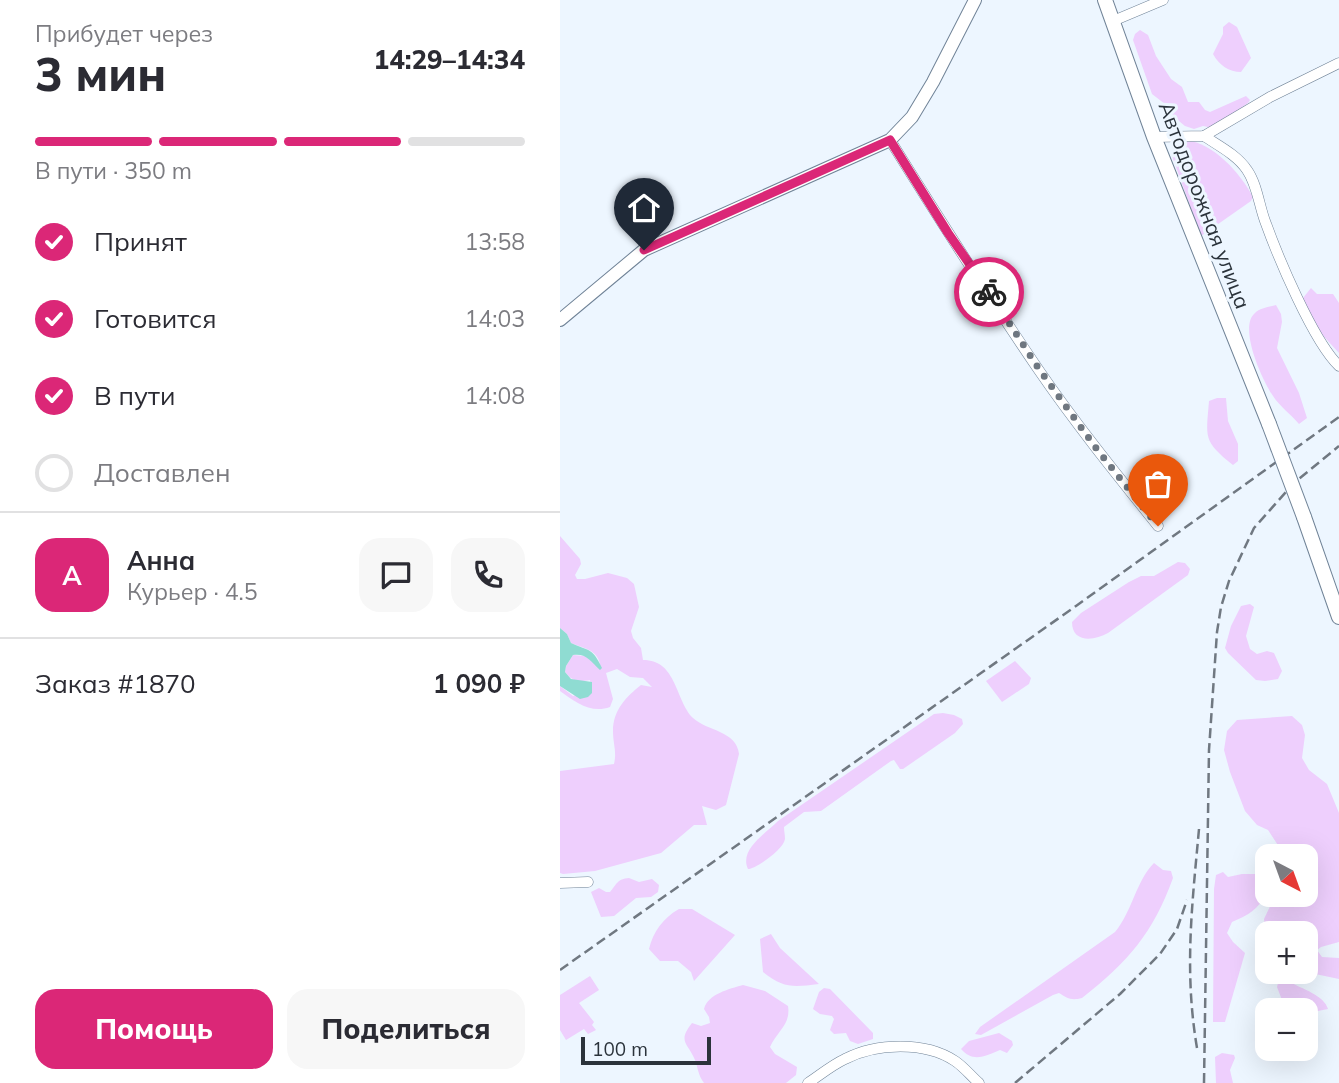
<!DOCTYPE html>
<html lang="ru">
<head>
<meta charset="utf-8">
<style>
	body { margin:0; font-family:Mulish,sans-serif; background:#f7f7f7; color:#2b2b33; height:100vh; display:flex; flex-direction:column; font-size:26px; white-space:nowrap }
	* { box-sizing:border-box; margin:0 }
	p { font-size:23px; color:#7c7c81 }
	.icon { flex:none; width:38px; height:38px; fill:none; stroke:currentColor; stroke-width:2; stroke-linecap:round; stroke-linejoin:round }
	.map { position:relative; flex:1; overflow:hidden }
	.side { display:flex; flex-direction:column; background:#fff; width:560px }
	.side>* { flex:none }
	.needle { width:46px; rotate:139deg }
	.controls { position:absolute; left:695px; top:844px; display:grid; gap:14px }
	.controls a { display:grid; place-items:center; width:63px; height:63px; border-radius:14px; background:#fff; box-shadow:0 7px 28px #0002; font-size:35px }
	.scale { position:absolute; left:21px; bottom:18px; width:130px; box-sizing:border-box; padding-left:7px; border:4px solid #2b333b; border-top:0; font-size:19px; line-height:24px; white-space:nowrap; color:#2b333b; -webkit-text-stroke:5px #edf6ff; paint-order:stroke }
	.pin { position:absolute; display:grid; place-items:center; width:60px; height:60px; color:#fff; margin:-72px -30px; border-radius:50% 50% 50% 0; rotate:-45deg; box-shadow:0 0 7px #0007 }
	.pin .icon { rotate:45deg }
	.courier { position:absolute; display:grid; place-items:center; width:70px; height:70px; margin:-35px; border:5px solid #db2777; border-radius:50%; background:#fff; color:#222; box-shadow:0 2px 9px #0007 }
	.headline em { font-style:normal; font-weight:800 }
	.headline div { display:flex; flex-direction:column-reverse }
	.headline { display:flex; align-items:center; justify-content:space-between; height:119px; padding:0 35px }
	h1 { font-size:46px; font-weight:800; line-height:52px }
	.bar { display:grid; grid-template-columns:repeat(4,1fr); gap:10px 7px; align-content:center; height:84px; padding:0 35px }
	.bar i { height:9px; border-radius:5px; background:#e1e1e2 }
	.bar .active { background:#db2777 }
	.bar p { grid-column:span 4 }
	.line { display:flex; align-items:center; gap:18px; padding:0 35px; border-top:2px solid #e1e1e2 }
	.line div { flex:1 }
	.round { display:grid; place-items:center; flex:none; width:74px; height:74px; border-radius:21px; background:#f7f7f7 }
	ol { padding:0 35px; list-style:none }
	li { display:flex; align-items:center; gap:21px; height:77px }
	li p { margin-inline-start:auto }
	li .icon { padding:7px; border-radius:50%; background:#db2777; color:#fff; stroke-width:4 }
	li:last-child { color:#7c7c81 }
	li i { width:38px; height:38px; border:4px solid #e1e1e2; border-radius:50% }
	.cta { display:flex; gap:14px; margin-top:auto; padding:14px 35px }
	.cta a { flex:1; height:80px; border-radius:21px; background:#db2777; color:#fff; font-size:28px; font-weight:800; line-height:80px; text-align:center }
	.cta a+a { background:#f7f7f7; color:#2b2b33 }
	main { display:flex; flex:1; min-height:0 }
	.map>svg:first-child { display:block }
	.green { fill:#eecffd }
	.water { fill:#8fdcd2 }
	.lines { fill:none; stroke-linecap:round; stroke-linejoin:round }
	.minor-casing { stroke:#708397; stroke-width:11 }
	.tertiary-casing { stroke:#708397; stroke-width:14 }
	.secondary-casing { stroke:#708397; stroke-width:16 }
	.minor { stroke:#fff; stroke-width:10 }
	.tertiary { stroke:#fff; stroke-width:12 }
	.secondary { stroke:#fff; stroke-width:14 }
	.rail { stroke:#707881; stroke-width:2.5; stroke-dasharray:10 5; stroke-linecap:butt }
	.secondary-bridge-casing { stroke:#708397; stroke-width:16; stroke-linecap:butt }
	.secondary-bridge { stroke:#fff; stroke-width:14 }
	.done { stroke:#6f7780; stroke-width:7; stroke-dasharray:0 12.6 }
	.route { stroke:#db2777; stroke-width:9 }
	.labels { text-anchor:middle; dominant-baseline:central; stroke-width:6; stroke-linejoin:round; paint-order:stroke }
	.street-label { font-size:21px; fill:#2b333b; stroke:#edf6ff }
</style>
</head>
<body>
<main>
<section class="side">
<div class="headline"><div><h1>3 мин</h1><p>Прибудет через</p></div><em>14:29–14:34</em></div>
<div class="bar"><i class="active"></i><i class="active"></i><i class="active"></i><i></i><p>В пути · 350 m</p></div>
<ol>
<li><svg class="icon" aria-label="check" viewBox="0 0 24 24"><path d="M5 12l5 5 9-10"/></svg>Принят<p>13:58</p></li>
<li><svg class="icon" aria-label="check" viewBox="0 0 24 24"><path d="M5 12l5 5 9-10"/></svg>Готовится<p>14:03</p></li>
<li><svg class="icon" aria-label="check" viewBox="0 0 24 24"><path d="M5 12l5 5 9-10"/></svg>В пути<p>14:08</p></li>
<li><i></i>Доставлен</li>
</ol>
<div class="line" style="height:126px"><b class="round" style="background:#db2777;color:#fff">А</b><div><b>Анна</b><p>Курьер · 4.5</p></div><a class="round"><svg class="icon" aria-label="chat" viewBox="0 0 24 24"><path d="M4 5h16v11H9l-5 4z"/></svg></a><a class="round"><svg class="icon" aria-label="phone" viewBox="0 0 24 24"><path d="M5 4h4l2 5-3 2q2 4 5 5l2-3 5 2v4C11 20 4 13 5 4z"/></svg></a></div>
<div class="line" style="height:91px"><div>Заказ #1870</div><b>1 090 ₽</b></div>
<div class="cta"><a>Помощь</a><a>Поделиться</a></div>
</section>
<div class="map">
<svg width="779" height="1083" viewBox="0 0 779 1083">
	<rect width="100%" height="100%" fill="#edf6ff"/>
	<g class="green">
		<path d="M 669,22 L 677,27 L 691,58 L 681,72 C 669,72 659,65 653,54 L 663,34 L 663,27 Z"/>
		<polygon points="580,30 588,35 596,56 611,79 622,87 628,102 639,102 645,110 650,112 686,96 690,100 688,103 653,128 643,126 634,129 625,126 608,112 605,104 592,94 573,40 575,34"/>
		<path d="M 625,140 C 654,143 680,173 693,197 L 691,201 L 641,236 L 612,156 L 616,146 Z"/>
		<polygon points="751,288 757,294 773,294 779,303 779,353 757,329 743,298"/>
		<path d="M 716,305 L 721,314 L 722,322 L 717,348 L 739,393 L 747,418 L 739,424 C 731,414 720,407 713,396 C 702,380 678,327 695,313 C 700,308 710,307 716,305 Z"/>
		<path d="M 657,398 L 666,398 L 668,421 L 678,444 L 678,461 L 673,465 C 643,441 646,438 649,401 Z"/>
		<path d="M 0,536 L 20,559 L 21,564 L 15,575 L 17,579 L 25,579 L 48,573 L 67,578 L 74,584 L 79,607 L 71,631 L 73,638 L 81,648 L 83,660 C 117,660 115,700 133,718 C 147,731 177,731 179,754 L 166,805 L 156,810 L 142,806 L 147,825 L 134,825 L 101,853 L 35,871 L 3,874 L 0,873 L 0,771 L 54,764 C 57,751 53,744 53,731 C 53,710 66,697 81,685 L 92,687 L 83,678 L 70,677 L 57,669 L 46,673 L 53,699 L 50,707 C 31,714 15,702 0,691 L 0,686 L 13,696 L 31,687 L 30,680 C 18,682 13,682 5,672 L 6,666 L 13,655 L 25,656 L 36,664 L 40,664 C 37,649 22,648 11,643 L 7,634 L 0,628 Z"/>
		<path d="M 618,562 L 625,563 L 630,569 L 628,575 L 548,633 C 534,641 512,643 512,622 L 521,613 L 569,582 L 581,576 L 594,576 Z"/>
		<polygon points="690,604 694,607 686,636 690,649 697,654 707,651 714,653 722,671 718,679 705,681 696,680 668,653 665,648 671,626 681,606"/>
		<polygon points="455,661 471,678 469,684 442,702 426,681"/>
		<path d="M 383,713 L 394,715 L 402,719 L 403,724 L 395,733 L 343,769 L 340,769 L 334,760 L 331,761 L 261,811 L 244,812 L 224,827 C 224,831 225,835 225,839 C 224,849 196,869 188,869 C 179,850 205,834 218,821 L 374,714 Z"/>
		<polygon points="732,716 742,725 745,735 742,758 749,770 767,784 779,813 779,942 761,947 757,950 762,957 779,958 779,979 741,971 746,971 746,933 708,933 705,930 704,919 716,894 746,894 746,856 725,856 708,830 697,825 685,811 670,772 664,750 667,731 677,720"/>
		<path d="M 594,863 L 603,870 L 611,871 L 613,878 C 593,933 568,962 522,998 C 511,1001 507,998 499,993 L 493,995 L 421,1035 L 415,1034 L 420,1027 L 555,932 C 572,912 576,881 594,863 Z"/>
		<path d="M 663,872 L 668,877 L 682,874 L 706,874 C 712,900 693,914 672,922 L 667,933 L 673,942 L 685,953 L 665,1022 L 653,1022 L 654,889 L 656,875 Z"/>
		<path d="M 69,878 L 79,882 L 92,879 L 99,885 L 98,892 L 91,897 L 76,898 L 54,916 L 41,917 L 31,892 L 39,888 L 46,892 L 50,892 C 57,884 57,879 69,878 Z"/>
		<path d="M 119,909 L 132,909 L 175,935 L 134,981 L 131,972 L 118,961 L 100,961 L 89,949 C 93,932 103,918 119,909 Z"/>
		<path d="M 211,934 L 220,948 L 259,984 C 234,987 224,989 203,972 L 200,939 Z"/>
		<path d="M 721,971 L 739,971 L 731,977 L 730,982 C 742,989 764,995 768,1009 L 753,1012 C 741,1003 733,1006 722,1000 L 717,987 Z"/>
		<polygon points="30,976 39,990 19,1003 34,1022 32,1025 36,1030 28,1034 24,1029 6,1040 0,1030 0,995"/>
		<path d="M 183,985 L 205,991 L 228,1006 C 231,1025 217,1031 210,1047 L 215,1054 L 237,1067 L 236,1075 L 226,1083 L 144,1083 C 138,1075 138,1068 135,1060 C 128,1043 117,1042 132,1023 L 141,1026 L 150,1023 L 149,1017 L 144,1009 C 148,994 169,989 183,985 Z"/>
		<polygon points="264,988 270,989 313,1033 313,1039 298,1044 290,1041 286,1033 274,1034 270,1030 274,1019 272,1016 260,1014 253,1009 259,992"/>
		<path d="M 439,1033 L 452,1041 L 453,1045 L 447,1053 L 440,1050 C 426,1056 413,1063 401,1049 L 409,1041 Z"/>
		<polygon points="662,1053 674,1055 675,1058 670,1070 673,1083 656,1083 655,1057"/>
	</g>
	<path class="water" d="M 0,628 L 7,634 L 11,643 C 30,652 32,647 42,668 L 40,670 C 31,662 27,653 13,655 L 6,666 L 5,672 L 11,679 L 32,682 L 32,693 L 28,697 L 20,699 L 0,686 Z"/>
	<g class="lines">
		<g class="minor-casing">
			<g id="minor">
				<polyline points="553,21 603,0"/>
				<path d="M 644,136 C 659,146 677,155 687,170 C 697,184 699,205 705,221 C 718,257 753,341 779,366"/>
				<polyline points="594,137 644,136 710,97 779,63"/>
				<path d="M 330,140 C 378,217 427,294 478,369 C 515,423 557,475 598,526"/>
				<polyline points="0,883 28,882"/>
				<path d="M 248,1083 C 260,1075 272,1065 285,1059 C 316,1043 365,1041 395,1061 C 404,1067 411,1076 419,1083"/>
			</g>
		</g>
		<g class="tertiary-casing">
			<polyline id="tertiary" points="0,320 84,250 330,140 352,117 373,82 415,0"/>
		</g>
		<g class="secondary-casing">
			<g id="secondary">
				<polyline points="545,0 594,137 709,424"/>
				<polyline points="744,517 779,617"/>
			</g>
		</g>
		<use href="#minor" class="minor"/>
		<use href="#tertiary" class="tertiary"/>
		<use href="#secondary" class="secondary"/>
		<g class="rail">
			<polyline points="0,970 516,606 779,417"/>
			<path d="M 637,1048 C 624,971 632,906 639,829"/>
			<polyline points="455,1083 560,994 600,954 617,929 627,900"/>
			<polyline points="644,1083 649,750 657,632 661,607 669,581 694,528 734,483 779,446"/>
		</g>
		<g class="secondary-bridge-casing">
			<polyline id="secondary-bridge" points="709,424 744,517"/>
		</g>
		<use href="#secondary-bridge" class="secondary-bridge"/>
	</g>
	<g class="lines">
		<polyline class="done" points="429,292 479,369 536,448 598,526"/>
		<polyline class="route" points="84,250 330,140 388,233 429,292"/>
	</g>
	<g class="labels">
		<g class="street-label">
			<text transform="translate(645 205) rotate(69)">Автодорожная улица</text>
		</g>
	</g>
</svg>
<div class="controls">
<a><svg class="needle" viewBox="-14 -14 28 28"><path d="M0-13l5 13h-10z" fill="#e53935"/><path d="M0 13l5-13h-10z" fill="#7c7c81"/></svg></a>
<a>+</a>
<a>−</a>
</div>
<div class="scale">100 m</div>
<div class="pin" style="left:598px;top:526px;background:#ea580c"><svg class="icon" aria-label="bag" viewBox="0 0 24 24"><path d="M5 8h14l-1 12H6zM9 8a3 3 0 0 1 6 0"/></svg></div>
<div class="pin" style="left:84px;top:250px;background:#1f2937"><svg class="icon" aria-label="home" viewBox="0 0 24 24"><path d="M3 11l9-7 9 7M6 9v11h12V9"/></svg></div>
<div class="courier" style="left:429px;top:292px"><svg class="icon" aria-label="bike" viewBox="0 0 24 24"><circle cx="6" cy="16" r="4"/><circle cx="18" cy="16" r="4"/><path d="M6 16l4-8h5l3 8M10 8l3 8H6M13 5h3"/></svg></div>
</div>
</main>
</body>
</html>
